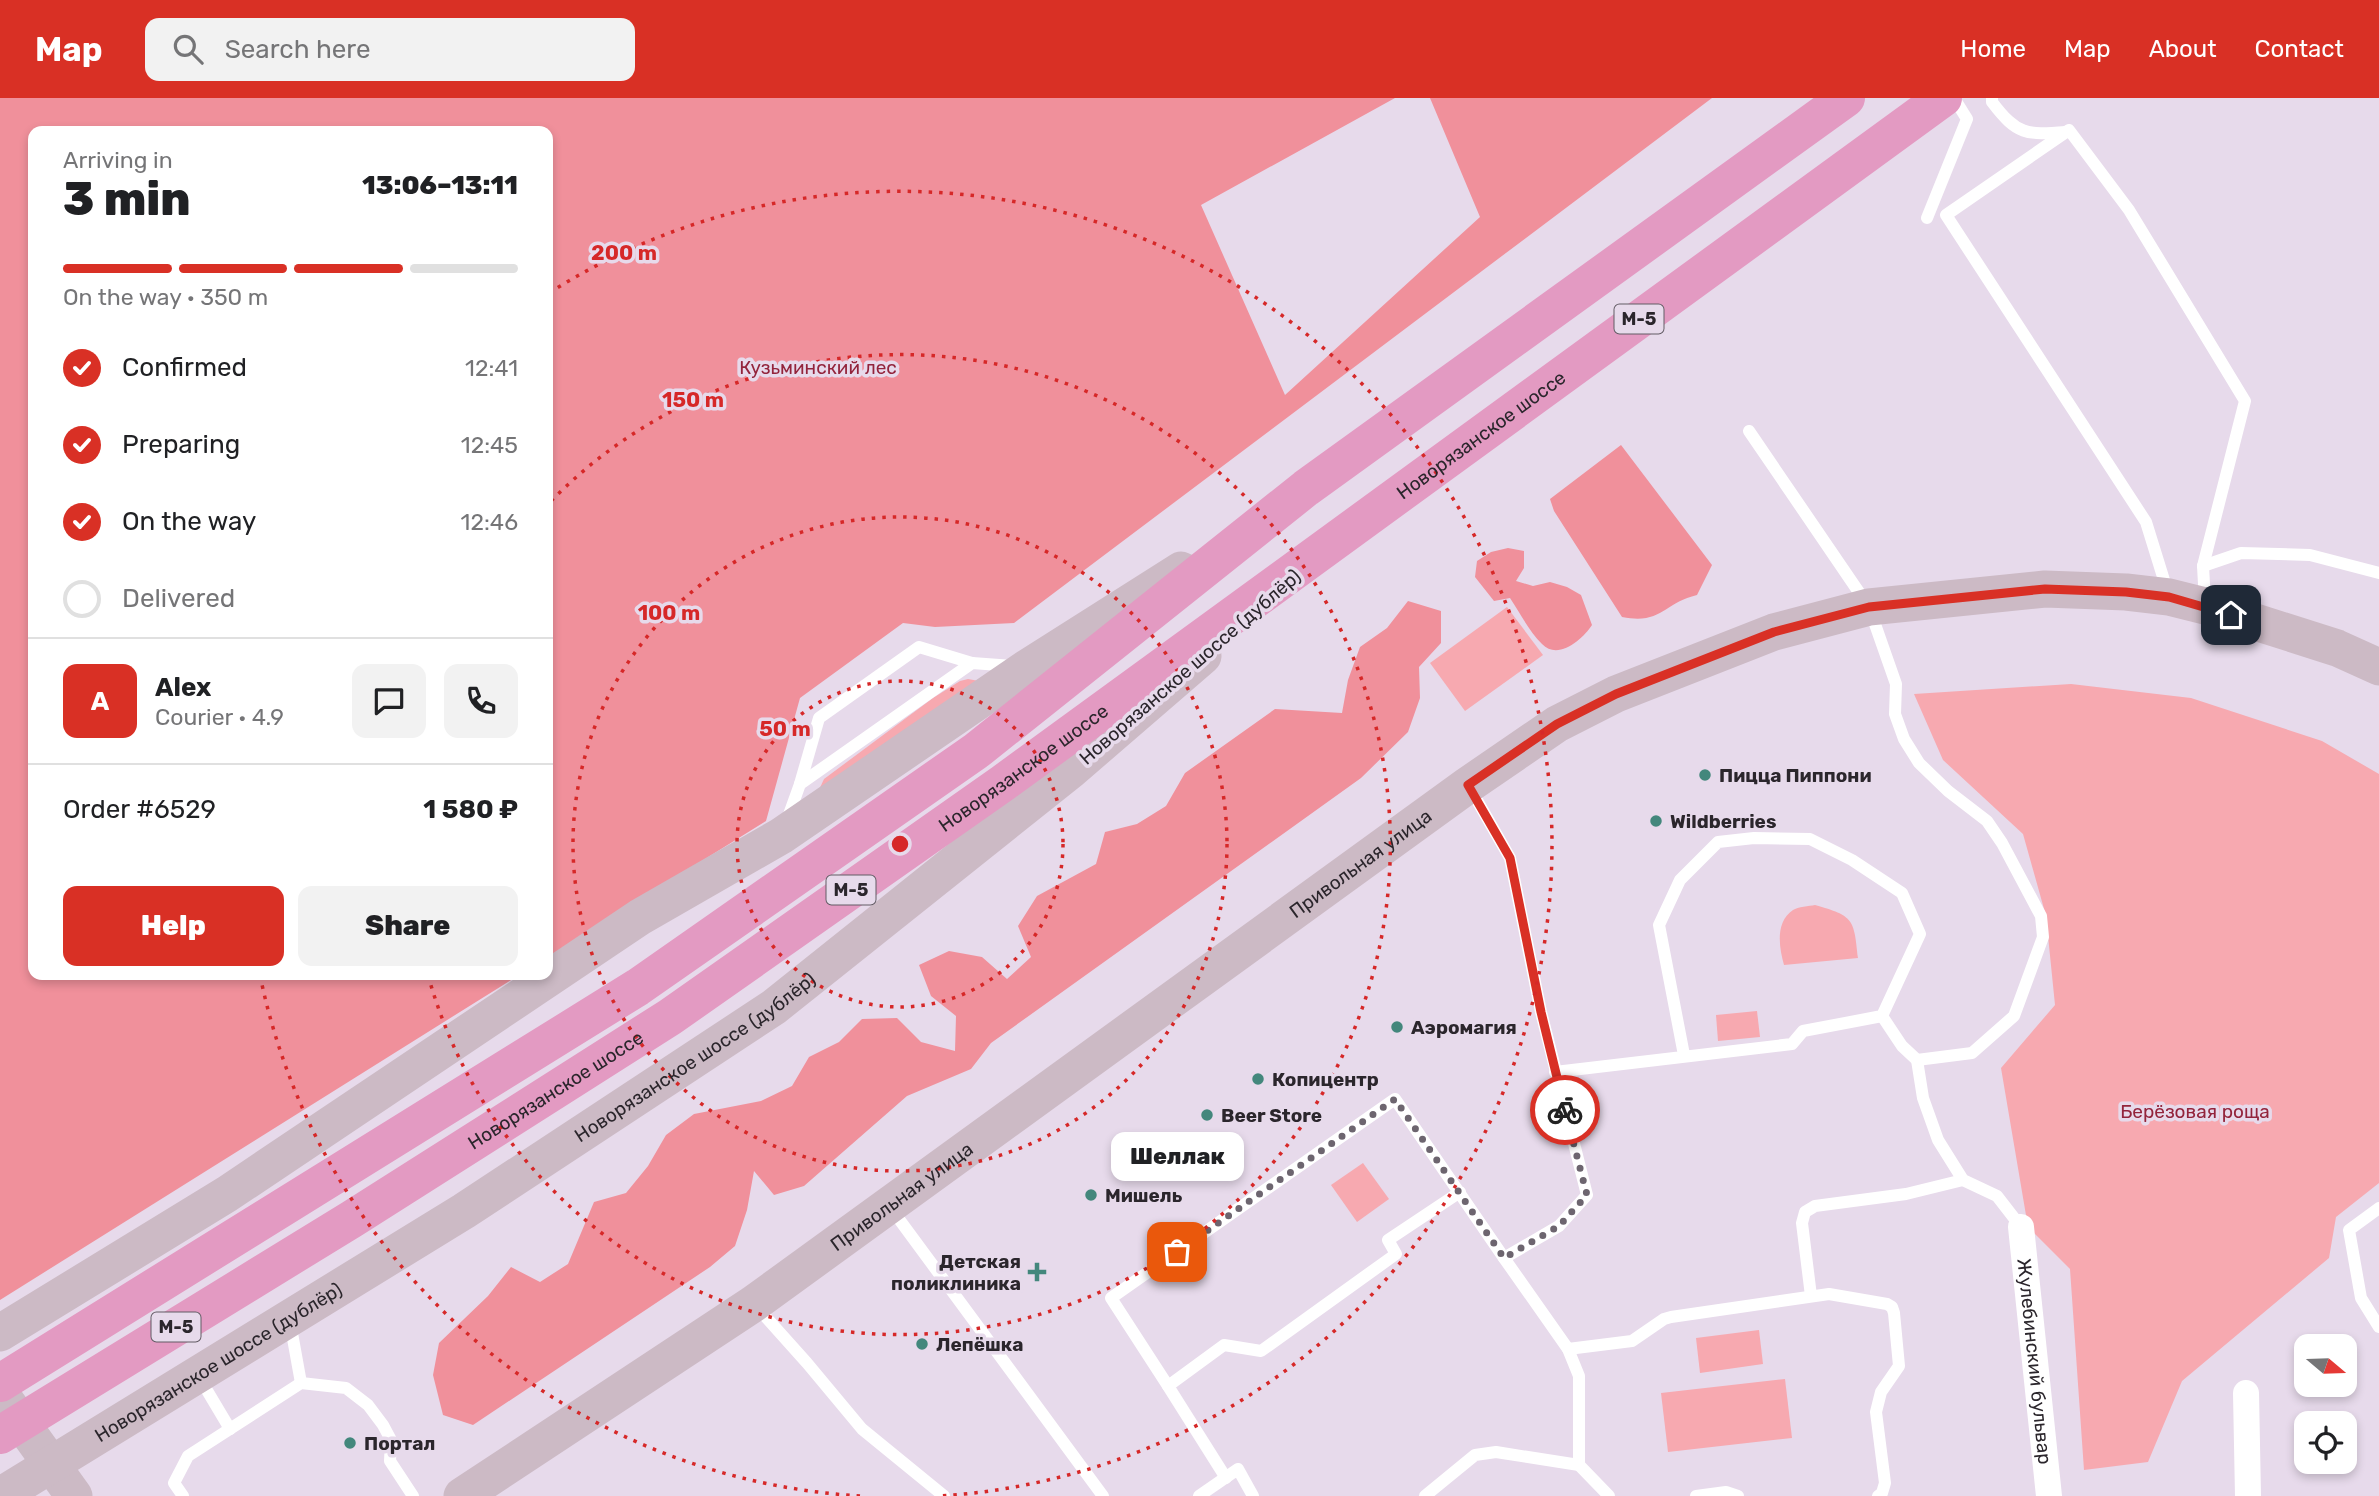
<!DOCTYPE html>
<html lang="en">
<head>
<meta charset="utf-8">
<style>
	body { margin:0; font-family:Rubik,sans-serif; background:#f2f2f2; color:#202124; height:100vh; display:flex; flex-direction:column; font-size:26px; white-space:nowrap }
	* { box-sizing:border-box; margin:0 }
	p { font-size:23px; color:#757577 }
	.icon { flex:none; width:38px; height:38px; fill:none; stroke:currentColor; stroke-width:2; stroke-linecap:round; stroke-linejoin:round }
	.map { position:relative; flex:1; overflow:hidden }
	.side { position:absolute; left:28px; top:28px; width:525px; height:854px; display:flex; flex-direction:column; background:#fff; border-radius:14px; box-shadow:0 4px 10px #0003 }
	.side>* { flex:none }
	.needle { width:46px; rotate:109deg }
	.tools { position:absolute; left:2294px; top:1236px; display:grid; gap:14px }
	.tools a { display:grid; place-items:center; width:63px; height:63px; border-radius:14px; background:#fff; box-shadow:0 4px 10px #0003; font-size:35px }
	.pin { position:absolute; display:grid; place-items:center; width:60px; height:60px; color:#fff; margin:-30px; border-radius:14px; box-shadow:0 4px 10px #0006 }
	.courier { position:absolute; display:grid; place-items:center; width:70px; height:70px; margin:-35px; border:5px solid #d93025; border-radius:50%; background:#fff; color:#222; box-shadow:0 2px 9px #0007 }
	.bubble { position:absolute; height:49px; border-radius:14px; background:#fff; box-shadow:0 4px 10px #0003; font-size:23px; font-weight:800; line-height:49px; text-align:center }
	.overview em { font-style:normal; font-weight:800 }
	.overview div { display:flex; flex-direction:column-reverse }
	.overview { display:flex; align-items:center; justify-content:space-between; height:119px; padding:0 35px }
	h1 { font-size:46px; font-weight:800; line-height:52px }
	.bar { display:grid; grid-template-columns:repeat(4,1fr); gap:10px 7px; align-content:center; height:84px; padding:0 35px }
	.bar i { height:9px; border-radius:5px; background:#e0e0e0 }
	.bar .selected { background:#d93025 }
	.bar p { grid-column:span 4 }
	.line { display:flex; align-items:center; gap:18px; padding:0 35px; border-top:2px solid #e0e0e0 }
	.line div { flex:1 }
	.round { display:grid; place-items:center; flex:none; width:74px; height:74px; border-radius:14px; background:#f2f2f2 }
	ol { padding:0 35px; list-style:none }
	li { display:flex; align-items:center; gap:21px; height:77px }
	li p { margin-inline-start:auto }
	li .icon { padding:7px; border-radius:50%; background:#d93025; color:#fff; stroke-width:4 }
	li:last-child { color:#757577 }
	li i { width:38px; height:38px; border:4px solid #e0e0e0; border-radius:50% }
	.button { display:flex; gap:14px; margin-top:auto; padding:14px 35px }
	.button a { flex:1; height:80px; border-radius:14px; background:#d93025; color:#fff; font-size:28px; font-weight:800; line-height:80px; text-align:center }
	.button a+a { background:#f2f2f2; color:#202124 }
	header { display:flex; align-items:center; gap:42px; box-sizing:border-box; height:98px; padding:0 35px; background:#d93025; color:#fff }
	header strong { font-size:33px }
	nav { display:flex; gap:38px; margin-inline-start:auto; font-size:24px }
	.search { width:490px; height:63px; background:#f2f2f2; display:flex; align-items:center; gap:18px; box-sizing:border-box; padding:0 24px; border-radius:14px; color:#757577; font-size:26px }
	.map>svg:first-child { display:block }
	.green { fill:#f7a9b0 }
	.forest { fill:#f0909b }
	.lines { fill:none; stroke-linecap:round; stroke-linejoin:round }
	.lane { stroke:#fff; stroke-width:12 }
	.street { stroke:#fff; stroke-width:26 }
	.secondary { stroke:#ccbac5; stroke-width:37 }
	.highway { stroke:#e39ac2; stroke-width:38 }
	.done { stroke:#6d656f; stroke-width:7; stroke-dasharray:0 12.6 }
	.route { stroke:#d93025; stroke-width:9 }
	.ring { fill:none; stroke:#d62828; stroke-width:3.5; stroke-dasharray:3.5 7 }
	.poi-dot { fill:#43877c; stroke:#e7daeb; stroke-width:2.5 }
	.labels { text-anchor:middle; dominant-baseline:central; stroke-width:7; stroke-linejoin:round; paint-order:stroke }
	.shield { fill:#e7daeb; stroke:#635c65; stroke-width:2 }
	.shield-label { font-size:18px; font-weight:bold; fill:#2b262c }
	.park-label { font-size:19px; fill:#93243c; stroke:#e7daeb }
	.street-label { font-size:19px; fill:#2b262c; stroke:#e7daeb }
	.poi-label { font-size:19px; font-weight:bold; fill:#2b262c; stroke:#e7daeb; text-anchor:start }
	.centre { fill:#d62828; stroke:#e7daeb; stroke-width:3.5 }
	.ring-label { font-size:21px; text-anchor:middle; font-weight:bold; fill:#d62828; stroke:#e7daeb; stroke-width:7; stroke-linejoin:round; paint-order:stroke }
</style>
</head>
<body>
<header>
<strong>Map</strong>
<div class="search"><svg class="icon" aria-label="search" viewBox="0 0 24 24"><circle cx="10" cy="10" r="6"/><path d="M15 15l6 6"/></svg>Search here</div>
<nav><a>Home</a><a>Map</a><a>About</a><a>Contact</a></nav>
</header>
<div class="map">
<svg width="2379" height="1398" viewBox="0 0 2379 1398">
	<rect width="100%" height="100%" fill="#e7daeb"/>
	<g class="green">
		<polygon points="1507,509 1543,557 1465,613 1430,565"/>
		<polygon points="968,581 979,583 818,694 824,681 933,600 960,583"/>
		<polygon points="2071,586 2191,600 2322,643 2379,676 2379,1085 2336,1119 2329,1160 2182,1283 2148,1364 2084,1372 2070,1171 2028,1129 2001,970 2055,907 2046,818 2023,736 1943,662 1914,596"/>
		<path d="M 1815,807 C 1854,818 1854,821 1858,860 L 1784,867 C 1779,849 1775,824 1793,812 C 1798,809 1809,808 1815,807 Z"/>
		<polygon points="1757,913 1760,939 1718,943 1716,917"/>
		<polygon points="1363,1065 1389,1101 1357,1124 1331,1087"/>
		<polygon points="1759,1232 1763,1266 1700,1275 1696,1240"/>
		<polygon points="1785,1281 1792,1340 1668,1354 1661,1295"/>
	</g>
	<g class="forest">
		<polygon points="0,0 1395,0 1201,107 1285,297 1480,119 1430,0 1712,0 1014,525 935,529 903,525 800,600 766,723 548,859 548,33 33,33 33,877 519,877 0,1202"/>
		<path d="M 1621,347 L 1712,467 L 1697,497 C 1663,505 1662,527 1622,519 L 1554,413 L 1550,401 Z"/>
		<path d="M 1508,450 L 1524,453 L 1524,470 L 1516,483 L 1533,488 L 1550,484 L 1567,489 L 1581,497 L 1592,527 C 1583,541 1558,563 1542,546 C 1529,533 1520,515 1510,500 L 1494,503 L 1475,479 L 1477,463 L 1491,454 Z"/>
		<polygon points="1408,503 1441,513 1441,545 1419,569 1420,600 1408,634 1361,680 991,945 971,971 907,998 804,1088 774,1097 754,1073 747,1112 735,1148 710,1169 473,1327 443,1317 433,1277 439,1245 488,1198 511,1169 540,1184 568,1166 594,1104 626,1095 648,1068 666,1037 694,1016 761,1003 792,988 809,959 839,944 862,921 897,920 921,944 955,953 956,918 931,898 919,867 949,853 982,859 1007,881 1031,859 1018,828 1037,798 1096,766 1105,734 1137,726 1166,708 1185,675 1275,611 1342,615 1348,582 1360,549 1387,530"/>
	</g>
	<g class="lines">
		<g class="lane">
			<path d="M 1992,0 L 1992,4 C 2017,37 2026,37 2066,34"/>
			<polyline points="1927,120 1967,21 1954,0"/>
			<polyline points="1749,333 1869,509 1896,586 1895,616 1904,641 1919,665 1948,693 1987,723 2002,745 2041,818 2043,839 2014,918 1972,955 1917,962 1923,1000 1938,1042 1963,1082 1997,1098 2021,1129"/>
			<polyline points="2203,468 2241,455 2310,457 2379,475"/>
			<polyline points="2168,495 2146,424 1946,117 2069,32 2129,112 2245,303 2203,468 2205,504"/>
			<polyline points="800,686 819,620 919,549 972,565"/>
			<polyline points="1470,690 1510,760 1541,914 1587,1097 1559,1128 1504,1160 1568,1251 1579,1278 1579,1367 1609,1398"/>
			<polyline points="787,722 800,686 972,565 1013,568"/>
			<polyline points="1882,918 1902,948 1917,962"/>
			<polyline points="1555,974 1792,946 1803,933 1882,918 1920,836 1902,795 1852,762 1810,741 1754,740 1718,744 1680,782 1659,827 1684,957"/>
			<polyline points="1460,1094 1388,1142 1396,1156 1261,1253 1224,1247 1168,1288 1111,1200 1395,1001 1504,1160"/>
			<polyline points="890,1109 1103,1398"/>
			<polyline points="2379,1110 2349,1132 2361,1200 2379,1229"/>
			<polyline points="1811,1198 1802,1125 1805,1114 1815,1108 1906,1096 1963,1082"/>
			<polyline points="756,1208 807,1265 862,1331 944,1398"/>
			<polyline points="290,1224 301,1285"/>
			<polyline points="1568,1251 1632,1243 1664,1221 1671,1219 1829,1196 1887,1206 1892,1209 1894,1215 1899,1268 1881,1294 1876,1314 1885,1385 1882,1395 1878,1398"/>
			<polyline points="199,1279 230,1331"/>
			<polyline points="1168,1288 1226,1380"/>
			<polyline points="183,1398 174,1385 188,1358 301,1285 346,1290 368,1307 383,1327 391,1342 390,1363 413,1398"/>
			<polyline points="1199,1398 1238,1371 1253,1398"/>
			<polyline points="1425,1398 1475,1357 1496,1354 1579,1367"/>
			<polyline points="1696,1398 1726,1394 1738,1398"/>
		</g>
		<g class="street">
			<path id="s1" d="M 2021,1129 L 2049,1398"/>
			<polyline points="2246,1295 2248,1398"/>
		</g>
		<g class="secondary">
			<polyline points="0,1235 227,1096 640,819 781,738 1028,569 1181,472"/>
			<polyline points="0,1295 74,1398"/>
			<path id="s2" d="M 0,1398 L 464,1113 L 774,909 L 1071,672 L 1203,558"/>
			<path id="s3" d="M 462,1398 L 753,1206 L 1468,687 L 1557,626 L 1616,596 L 1774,534 L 1869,509 L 2045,491 L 2126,494 L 2169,499 L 2205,508 L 2337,550 L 2379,569"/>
		</g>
		<g class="highway">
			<polyline points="0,1285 638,889 976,653 1306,390 1846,0"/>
			<path id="s4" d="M 0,1337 L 352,1121 L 670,919 L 1003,685 L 1943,0"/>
		</g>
	</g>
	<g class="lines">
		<polyline class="done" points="1177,1154 1395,1001 1504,1160 1559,1128 1587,1097 1565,1012"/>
		<polyline class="route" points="1565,1012 1541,914 1510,760 1468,687 1557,626 1616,596 1774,534 1869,509 2045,491 2126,494 2169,499 2231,517"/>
	</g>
	<g class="ring">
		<circle cx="900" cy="746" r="163"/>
		<circle cx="900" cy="746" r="327"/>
		<path d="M551 403A490 490 0 1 1 428 877"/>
		<path d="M860 1398A653 653 0 0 1 261 882M549 195A653 653 0 1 1 940 1398"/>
	</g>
	<g class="poi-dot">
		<circle cx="1705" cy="677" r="7"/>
		<circle cx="1656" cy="723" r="7"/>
		<circle cx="1397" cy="929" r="7"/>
		<circle cx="1258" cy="981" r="7"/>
		<circle cx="1207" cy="1017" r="7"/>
		<circle cx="1091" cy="1097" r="7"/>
		<path d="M1033.5 1163.5h7v7h7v7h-7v7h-7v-7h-7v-7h7z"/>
		<circle cx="922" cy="1246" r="7"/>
		<circle cx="350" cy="1345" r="7"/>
	</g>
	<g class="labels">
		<g class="shield">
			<rect x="1614.5" y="206.5" width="49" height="29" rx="5"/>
			<rect x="826.5" y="777.5" width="49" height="29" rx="5"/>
			<rect x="151.5" y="1214.5" width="49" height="29" rx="5"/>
		</g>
		<g class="shield-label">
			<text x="1639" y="221">М-5</text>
			<text x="851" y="792">М-5</text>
			<text x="176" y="1229">М-5</text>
		</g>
		<g class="park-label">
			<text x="818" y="269">Кузьминский лес</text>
			<text x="2195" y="1013">Берёзовая роща</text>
		</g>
		<g class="street-label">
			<text stroke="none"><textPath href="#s4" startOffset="1788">Новорязанское шоссе</textPath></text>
			<text transform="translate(1190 569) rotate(-41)">Новорязанское шоссе (дублёр)</text>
			<text stroke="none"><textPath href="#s4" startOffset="1222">Новорязанское шоссе</textPath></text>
			<text stroke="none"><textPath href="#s3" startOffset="1099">Привольная улица</textPath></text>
			<text stroke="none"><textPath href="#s2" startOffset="822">Новорязанское шоссе (дублёр)</textPath></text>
			<text stroke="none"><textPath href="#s4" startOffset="654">Новорязанское шоссе</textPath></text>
			<text stroke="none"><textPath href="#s3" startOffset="532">Привольная улица</textPath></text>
			<text stroke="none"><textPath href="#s2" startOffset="256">Новорязанское шоссе (дублёр)</textPath></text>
			<text stroke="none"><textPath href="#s1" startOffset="135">Жулебинский бульвар</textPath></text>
		</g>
		<g class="poi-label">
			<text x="1719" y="677">Пицца Пиппони</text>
			<text x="1670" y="723">Wildberries</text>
			<text x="1411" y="929">Аэромагия</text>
			<text x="1272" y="981">Копицентр</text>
			<text x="1221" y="1017">Beer Store</text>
			<text x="1105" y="1097">Мишель</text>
			<text x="1021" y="1163" text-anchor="end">Детская<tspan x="1021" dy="22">поликлиника</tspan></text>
			<text x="936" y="1246">Лепёшка</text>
			<text x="364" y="1345">Портал</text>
		</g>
	</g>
	<circle cx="900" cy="746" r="10" class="centre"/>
	<g class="ring-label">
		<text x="624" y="162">200 m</text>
		<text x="693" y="309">150 m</text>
		<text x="669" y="522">100 m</text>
		<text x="785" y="638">50 m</text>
	</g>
</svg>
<div class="tools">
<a><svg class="needle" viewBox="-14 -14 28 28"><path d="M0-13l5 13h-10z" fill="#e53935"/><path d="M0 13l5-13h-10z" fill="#757577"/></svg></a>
<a><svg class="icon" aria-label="locate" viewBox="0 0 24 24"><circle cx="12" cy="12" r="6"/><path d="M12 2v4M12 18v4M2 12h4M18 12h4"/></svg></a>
</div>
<div class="pin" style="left:1177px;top:1154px;background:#ea580c"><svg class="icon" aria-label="bag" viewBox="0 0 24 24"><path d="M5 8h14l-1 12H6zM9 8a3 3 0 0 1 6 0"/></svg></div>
<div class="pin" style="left:2231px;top:517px;background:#1f2937"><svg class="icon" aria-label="home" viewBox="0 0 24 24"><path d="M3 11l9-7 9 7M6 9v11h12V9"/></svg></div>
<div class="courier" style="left:1565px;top:1012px"><svg class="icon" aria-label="bike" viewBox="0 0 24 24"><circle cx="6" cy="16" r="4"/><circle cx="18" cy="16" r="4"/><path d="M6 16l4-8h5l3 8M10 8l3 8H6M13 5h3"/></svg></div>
<div class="bubble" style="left:1111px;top:1034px;width:133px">Шеллак</div>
<section class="side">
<div class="overview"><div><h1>3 min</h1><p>Arriving in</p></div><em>13:06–13:11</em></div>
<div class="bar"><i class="selected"></i><i class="selected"></i><i class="selected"></i><i></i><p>On the way · 350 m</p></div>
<ol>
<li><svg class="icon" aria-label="check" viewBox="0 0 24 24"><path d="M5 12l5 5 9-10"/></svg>Confirmed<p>12:41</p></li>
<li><svg class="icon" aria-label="check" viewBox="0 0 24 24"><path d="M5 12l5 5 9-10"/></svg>Preparing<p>12:45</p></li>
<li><svg class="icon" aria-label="check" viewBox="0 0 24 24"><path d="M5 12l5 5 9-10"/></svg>On the way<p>12:46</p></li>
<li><i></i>Delivered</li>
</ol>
<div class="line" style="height:126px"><b class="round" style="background:#d93025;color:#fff">A</b><div><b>Alex</b><p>Courier · 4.9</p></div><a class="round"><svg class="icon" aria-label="chat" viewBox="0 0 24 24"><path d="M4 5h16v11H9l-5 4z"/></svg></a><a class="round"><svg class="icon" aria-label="phone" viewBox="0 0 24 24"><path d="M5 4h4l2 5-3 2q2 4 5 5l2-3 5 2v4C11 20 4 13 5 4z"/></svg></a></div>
<div class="line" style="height:91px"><div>Order #6529</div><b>1 580 ₽</b></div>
<div class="button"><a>Help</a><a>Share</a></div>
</section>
</div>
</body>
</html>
